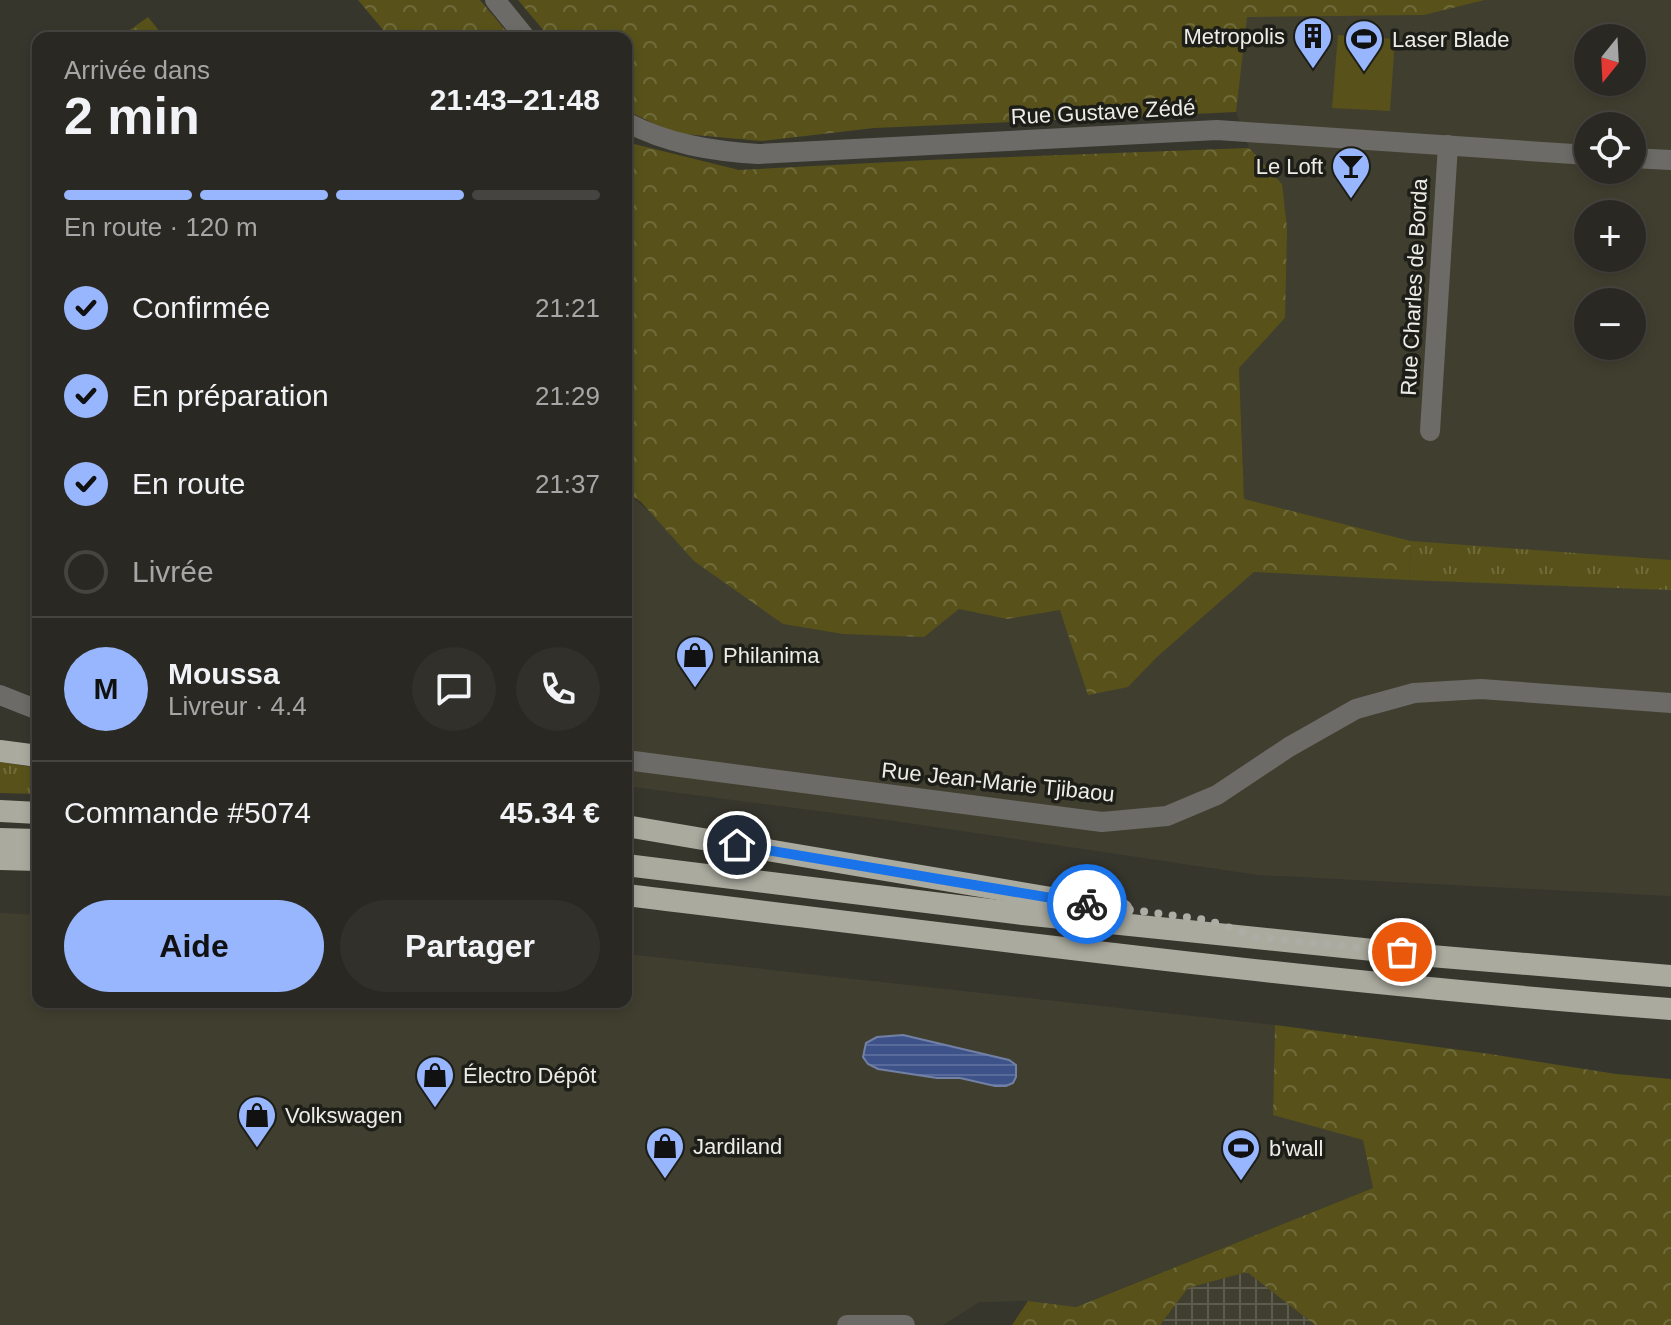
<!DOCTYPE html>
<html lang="fr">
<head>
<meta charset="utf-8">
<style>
	body { margin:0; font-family:Arial,sans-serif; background:#31302a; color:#f1f3f6; height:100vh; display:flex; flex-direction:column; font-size:30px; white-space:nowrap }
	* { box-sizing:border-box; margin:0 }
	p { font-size:26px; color:#a5a6a5 }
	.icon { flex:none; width:44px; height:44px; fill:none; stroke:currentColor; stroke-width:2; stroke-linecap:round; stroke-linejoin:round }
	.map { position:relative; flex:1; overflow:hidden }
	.panel { position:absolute; left:32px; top:32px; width:600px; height:976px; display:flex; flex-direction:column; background:#292822; border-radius:16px; box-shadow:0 4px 12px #0003,0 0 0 2px #454440 }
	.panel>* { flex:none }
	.needle { width:52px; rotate:198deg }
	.buttons { position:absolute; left:1574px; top:24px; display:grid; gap:16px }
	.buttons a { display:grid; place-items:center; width:72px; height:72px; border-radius:50%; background:#292822; box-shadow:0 4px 12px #0003,0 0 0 2px #454440; font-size:40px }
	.pin { position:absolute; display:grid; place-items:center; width:68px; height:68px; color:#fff; margin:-34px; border:4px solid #fff; border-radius:50%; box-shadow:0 2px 8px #0007 }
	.courier { position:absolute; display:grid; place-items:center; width:80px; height:80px; margin:-40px; border:6px solid #1a73e8; border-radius:50%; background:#fff; color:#222; box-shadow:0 2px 10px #0007 }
	.summary em { font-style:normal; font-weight:600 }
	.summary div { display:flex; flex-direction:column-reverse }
	.summary { display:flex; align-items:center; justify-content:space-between; height:136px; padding:0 32px }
	h1 { font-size:52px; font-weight:600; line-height:60px }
	.bar { display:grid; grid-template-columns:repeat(4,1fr); gap:12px 8px; align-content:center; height:96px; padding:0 32px }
	.bar i { height:10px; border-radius:6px; background:#454440 }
	.bar .current { background:#98b6fd }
	.bar p { grid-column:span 4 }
	.line { display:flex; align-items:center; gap:20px; padding:0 32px; border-top:2px solid #454440 }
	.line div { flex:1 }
	.round { display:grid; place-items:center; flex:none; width:84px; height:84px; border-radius:42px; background:#31302a }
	ol { padding:0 32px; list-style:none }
	li { display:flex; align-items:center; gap:24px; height:88px }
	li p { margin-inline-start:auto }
	li .icon { padding:8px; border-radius:50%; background:#98b6fd; color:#111; stroke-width:4 }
	li:last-child { color:#a5a6a5 }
	li i { width:44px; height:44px; border:4px solid #454440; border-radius:50% }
	.action { display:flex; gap:16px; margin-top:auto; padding:16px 32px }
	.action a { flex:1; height:92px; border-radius:48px; background:#98b6fd; color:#111; font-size:32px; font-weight:600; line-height:92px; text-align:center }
	.action a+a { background:#31302a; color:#f1f3f6 }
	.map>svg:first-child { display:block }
	.built { fill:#403f2f; fill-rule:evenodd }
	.industrial { fill:url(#industrial-grid) }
	.grass { fill:url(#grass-tufts) }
	.forest { fill:url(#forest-crowns) }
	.pitch { fill:#58521a }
	.water { fill:url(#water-rules); stroke:#7280a5; stroke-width:2 }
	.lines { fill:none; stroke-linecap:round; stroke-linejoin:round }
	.minor { stroke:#6c6b67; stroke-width:20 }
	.tertiary { stroke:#6c6b67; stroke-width:20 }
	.trunk { stroke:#aaaa9f; stroke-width:22 }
	.done { stroke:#adaca5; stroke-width:8; stroke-dasharray:0 14.4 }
	.route { stroke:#1a73e8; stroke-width:10 }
	.labels { text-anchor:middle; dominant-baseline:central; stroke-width:7; stroke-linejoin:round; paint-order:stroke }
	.poi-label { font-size:22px; fill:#edece6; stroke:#1e1e19; text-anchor:start }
	.street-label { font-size:22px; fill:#edece6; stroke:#1e1e19 }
</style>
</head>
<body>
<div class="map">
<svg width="1671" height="1325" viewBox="0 0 1671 1325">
	<defs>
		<pattern id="industrial-grid" width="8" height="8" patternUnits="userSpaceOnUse" patternTransform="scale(2)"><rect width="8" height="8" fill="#403f2f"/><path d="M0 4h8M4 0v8" fill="none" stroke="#5c5b4d"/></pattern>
		<pattern id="grass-tufts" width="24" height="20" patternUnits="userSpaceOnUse" patternTransform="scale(2)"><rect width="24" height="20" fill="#58521a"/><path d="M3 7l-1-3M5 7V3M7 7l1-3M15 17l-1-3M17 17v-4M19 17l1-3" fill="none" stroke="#706b3b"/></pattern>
		<pattern id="forest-crowns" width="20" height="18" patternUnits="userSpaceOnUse" patternTransform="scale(2)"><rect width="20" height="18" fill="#58521a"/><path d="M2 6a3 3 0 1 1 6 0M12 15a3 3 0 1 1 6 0" fill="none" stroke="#706b3b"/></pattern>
		<pattern id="water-rules" width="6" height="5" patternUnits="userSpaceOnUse" patternTransform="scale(2)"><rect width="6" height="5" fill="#3d5289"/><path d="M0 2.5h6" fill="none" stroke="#596b9a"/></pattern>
	</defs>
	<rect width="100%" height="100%" fill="#37362d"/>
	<g class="built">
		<path d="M 1485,0 L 1671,0 L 1671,896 L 1258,875 L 888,820 L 626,786 L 626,492 L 783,624 L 843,634 L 924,636 L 959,609 L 1007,619 L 1060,610 L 1128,687 L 1157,657 L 1254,572 L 1409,579 L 1411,541 L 1244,499 L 1239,368 L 1285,318 L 1282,184 L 1249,148 L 1236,112 L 1246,17 L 1424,15 ZM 1588,38 L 1632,38 L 1632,82 L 1588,82 ZM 1588,126 L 1632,126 L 1632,170 L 1588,170 ZM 1588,214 L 1632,214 L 1632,258 L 1588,258 ZM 1588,302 L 1632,302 L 1632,346 L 1588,346 Z"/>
		<polygon points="0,913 38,915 38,1002 626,1002 626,954 1275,1025 1273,1114 1363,1140 1373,1188 1075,1307 1028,1301 979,1302 943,1325 0,1325"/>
	</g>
	<polygon class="industrial" points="1247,1272 1315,1325 1160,1325 1188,1288"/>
	<g class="grass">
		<polygon points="148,17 165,38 125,38 123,35"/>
		<polygon points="1411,541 1671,560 1671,590 1409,580"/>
		<polygon points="0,762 38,768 38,794 0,793"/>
	</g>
	<g class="forest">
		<polygon points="358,0 480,0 512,38 390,38"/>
		<polygon points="518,0 1485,0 1424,15 1247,17 1236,112 874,128 761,141 673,133 626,110 626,38 550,38"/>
		<polygon points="626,142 739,170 928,160 1249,148 1282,184 1287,228 1285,318 1239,368 1244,499 1411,541 1409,580 1254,572 1157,657 1128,687 1088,695 1060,610 1007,619 959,609 924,637 843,634 783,624 694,561 641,502 626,492"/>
		<polygon points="1275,1025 1490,1054 1616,1074 1671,1079 1671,1325 1315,1325 1247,1272 1188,1288 1160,1325 1012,1325 1028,1301 1076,1307 1373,1188 1363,1140 1273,1115"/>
	</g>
	<polygon class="pitch" points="1338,35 1395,39 1390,111 1332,108"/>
	<polygon class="water" points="903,1035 1009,1060 1016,1065 1016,1077 1013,1083 1006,1086 995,1086 960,1078 937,1078 878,1069 868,1064 863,1057 866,1043 877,1037"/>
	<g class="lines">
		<g class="minor">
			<polyline points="1430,431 1448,145"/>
			<polyline points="847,1325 905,1325"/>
		</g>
		<g class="tertiary">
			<polyline points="495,0 526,38"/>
			<path d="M 626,122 C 668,144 711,151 758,154 L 1217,130 L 1588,155"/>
			<polyline points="1632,158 1671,160"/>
			<polyline points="0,695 38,710"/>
			<polyline points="626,760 1102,822 1167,816 1217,795 1289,747 1356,709 1414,693 1481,689 1671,703"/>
		</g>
		<g class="trunk">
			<polyline points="0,751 38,756"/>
			<polyline points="0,811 38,813"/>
			<polyline points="626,826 1122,910"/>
			<polyline points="0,839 38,840"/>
			<polyline points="0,859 38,860"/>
			<polyline points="626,865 1023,914 1431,956 1671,976"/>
			<path d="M 626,895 C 974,937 1321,983 1671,1009"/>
		</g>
	</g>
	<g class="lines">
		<polyline class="done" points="1087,904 1207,920 1256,937 1402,952"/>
		<polyline class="route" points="737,845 1087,904"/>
	</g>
	<defs>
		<g id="building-pin" transform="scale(2)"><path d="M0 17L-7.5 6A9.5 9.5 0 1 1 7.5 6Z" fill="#98b6fd" stroke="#1e1e19"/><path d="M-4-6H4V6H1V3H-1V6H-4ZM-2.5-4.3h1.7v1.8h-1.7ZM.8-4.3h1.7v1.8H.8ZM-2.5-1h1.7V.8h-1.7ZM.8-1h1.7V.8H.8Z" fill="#111"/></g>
		<g id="stadium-pin" transform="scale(2)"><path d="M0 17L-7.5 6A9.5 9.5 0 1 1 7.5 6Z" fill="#98b6fd" stroke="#1e1e19"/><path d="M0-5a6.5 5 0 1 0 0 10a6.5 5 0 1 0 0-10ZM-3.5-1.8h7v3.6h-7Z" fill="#111"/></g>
		<g id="bar-pin" transform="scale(2)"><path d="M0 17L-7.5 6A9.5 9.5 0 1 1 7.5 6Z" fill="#98b6fd" stroke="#1e1e19"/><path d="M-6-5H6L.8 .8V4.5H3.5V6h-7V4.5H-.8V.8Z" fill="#111"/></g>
		<g id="shop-pin" transform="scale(2)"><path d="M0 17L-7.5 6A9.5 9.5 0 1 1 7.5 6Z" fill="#98b6fd" stroke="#1e1e19"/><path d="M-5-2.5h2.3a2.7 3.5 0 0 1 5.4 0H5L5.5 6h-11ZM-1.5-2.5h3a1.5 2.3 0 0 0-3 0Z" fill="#111"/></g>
	</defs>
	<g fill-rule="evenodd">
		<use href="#building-pin" x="1313" y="36"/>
		<use href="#stadium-pin" x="1364" y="39"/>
		<use href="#bar-pin" x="1351" y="166"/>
		<use href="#shop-pin" x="695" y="655"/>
		<use href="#shop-pin" x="435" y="1075"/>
		<use href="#shop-pin" x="257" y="1115"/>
		<use href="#shop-pin" x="665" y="1146"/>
		<use href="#stadium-pin" x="1241" y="1148"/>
	</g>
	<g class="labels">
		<g class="poi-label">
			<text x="1285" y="36" text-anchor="end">Metropolis</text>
			<text x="1392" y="39">Laser Blade</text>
			<text x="1323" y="166" text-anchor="end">Le Loft</text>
			<text x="723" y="655">Philanima</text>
			<text x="463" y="1075">Électro Dépôt</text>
			<text x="285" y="1115">Volkswagen</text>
			<text x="693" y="1146">Jardiland</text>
			<text x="1269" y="1148">b'wall</text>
		</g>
		<g class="street-label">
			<text transform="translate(1103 112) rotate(-3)">Rue Gustave Zédé</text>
			<text transform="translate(1414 287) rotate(-87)">Rue Charles de Borda</text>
			<text transform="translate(998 782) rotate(6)">Rue Jean-Marie Tjibaou</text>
		</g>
	</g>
</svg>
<div class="buttons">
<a><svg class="needle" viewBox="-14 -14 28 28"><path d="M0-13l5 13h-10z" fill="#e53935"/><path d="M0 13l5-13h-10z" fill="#a5a6a5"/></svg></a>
<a><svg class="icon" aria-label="locate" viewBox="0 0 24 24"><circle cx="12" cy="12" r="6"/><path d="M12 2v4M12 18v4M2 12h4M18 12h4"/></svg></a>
<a>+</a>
<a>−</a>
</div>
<div class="pin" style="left:1402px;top:952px;background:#ea580c"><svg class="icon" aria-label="bag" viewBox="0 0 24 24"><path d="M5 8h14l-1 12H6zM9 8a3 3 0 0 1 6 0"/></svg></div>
<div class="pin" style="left:737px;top:845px;background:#1f2937"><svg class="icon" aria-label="home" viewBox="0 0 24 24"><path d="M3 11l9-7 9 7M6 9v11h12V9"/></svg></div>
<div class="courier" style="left:1087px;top:904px"><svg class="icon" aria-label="bike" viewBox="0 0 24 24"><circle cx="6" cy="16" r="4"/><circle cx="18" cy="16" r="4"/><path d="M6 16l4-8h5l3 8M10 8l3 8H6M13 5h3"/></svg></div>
<section class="panel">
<div class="summary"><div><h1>2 min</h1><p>Arrivée dans</p></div><em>21:43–21:48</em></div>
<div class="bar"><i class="current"></i><i class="current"></i><i class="current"></i><i></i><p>En route · 120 m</p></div>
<ol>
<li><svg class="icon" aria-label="check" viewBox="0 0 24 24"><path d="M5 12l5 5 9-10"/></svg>Confirmée<p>21:21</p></li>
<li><svg class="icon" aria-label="check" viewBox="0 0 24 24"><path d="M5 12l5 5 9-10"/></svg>En préparation<p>21:29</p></li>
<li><svg class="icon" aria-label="check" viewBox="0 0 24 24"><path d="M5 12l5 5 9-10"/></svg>En route<p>21:37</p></li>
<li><i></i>Livrée</li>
</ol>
<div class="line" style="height:144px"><b class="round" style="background:#98b6fd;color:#111">M</b><div><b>Moussa</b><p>Livreur · 4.4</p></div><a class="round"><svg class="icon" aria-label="chat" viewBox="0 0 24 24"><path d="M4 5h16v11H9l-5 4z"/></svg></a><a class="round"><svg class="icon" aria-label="phone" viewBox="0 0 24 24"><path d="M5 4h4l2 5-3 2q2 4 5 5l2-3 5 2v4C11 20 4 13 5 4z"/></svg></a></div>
<div class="line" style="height:104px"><div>Commande #5074</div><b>45.34 €</b></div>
<div class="action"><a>Aide</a><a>Partager</a></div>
</section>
</div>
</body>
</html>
